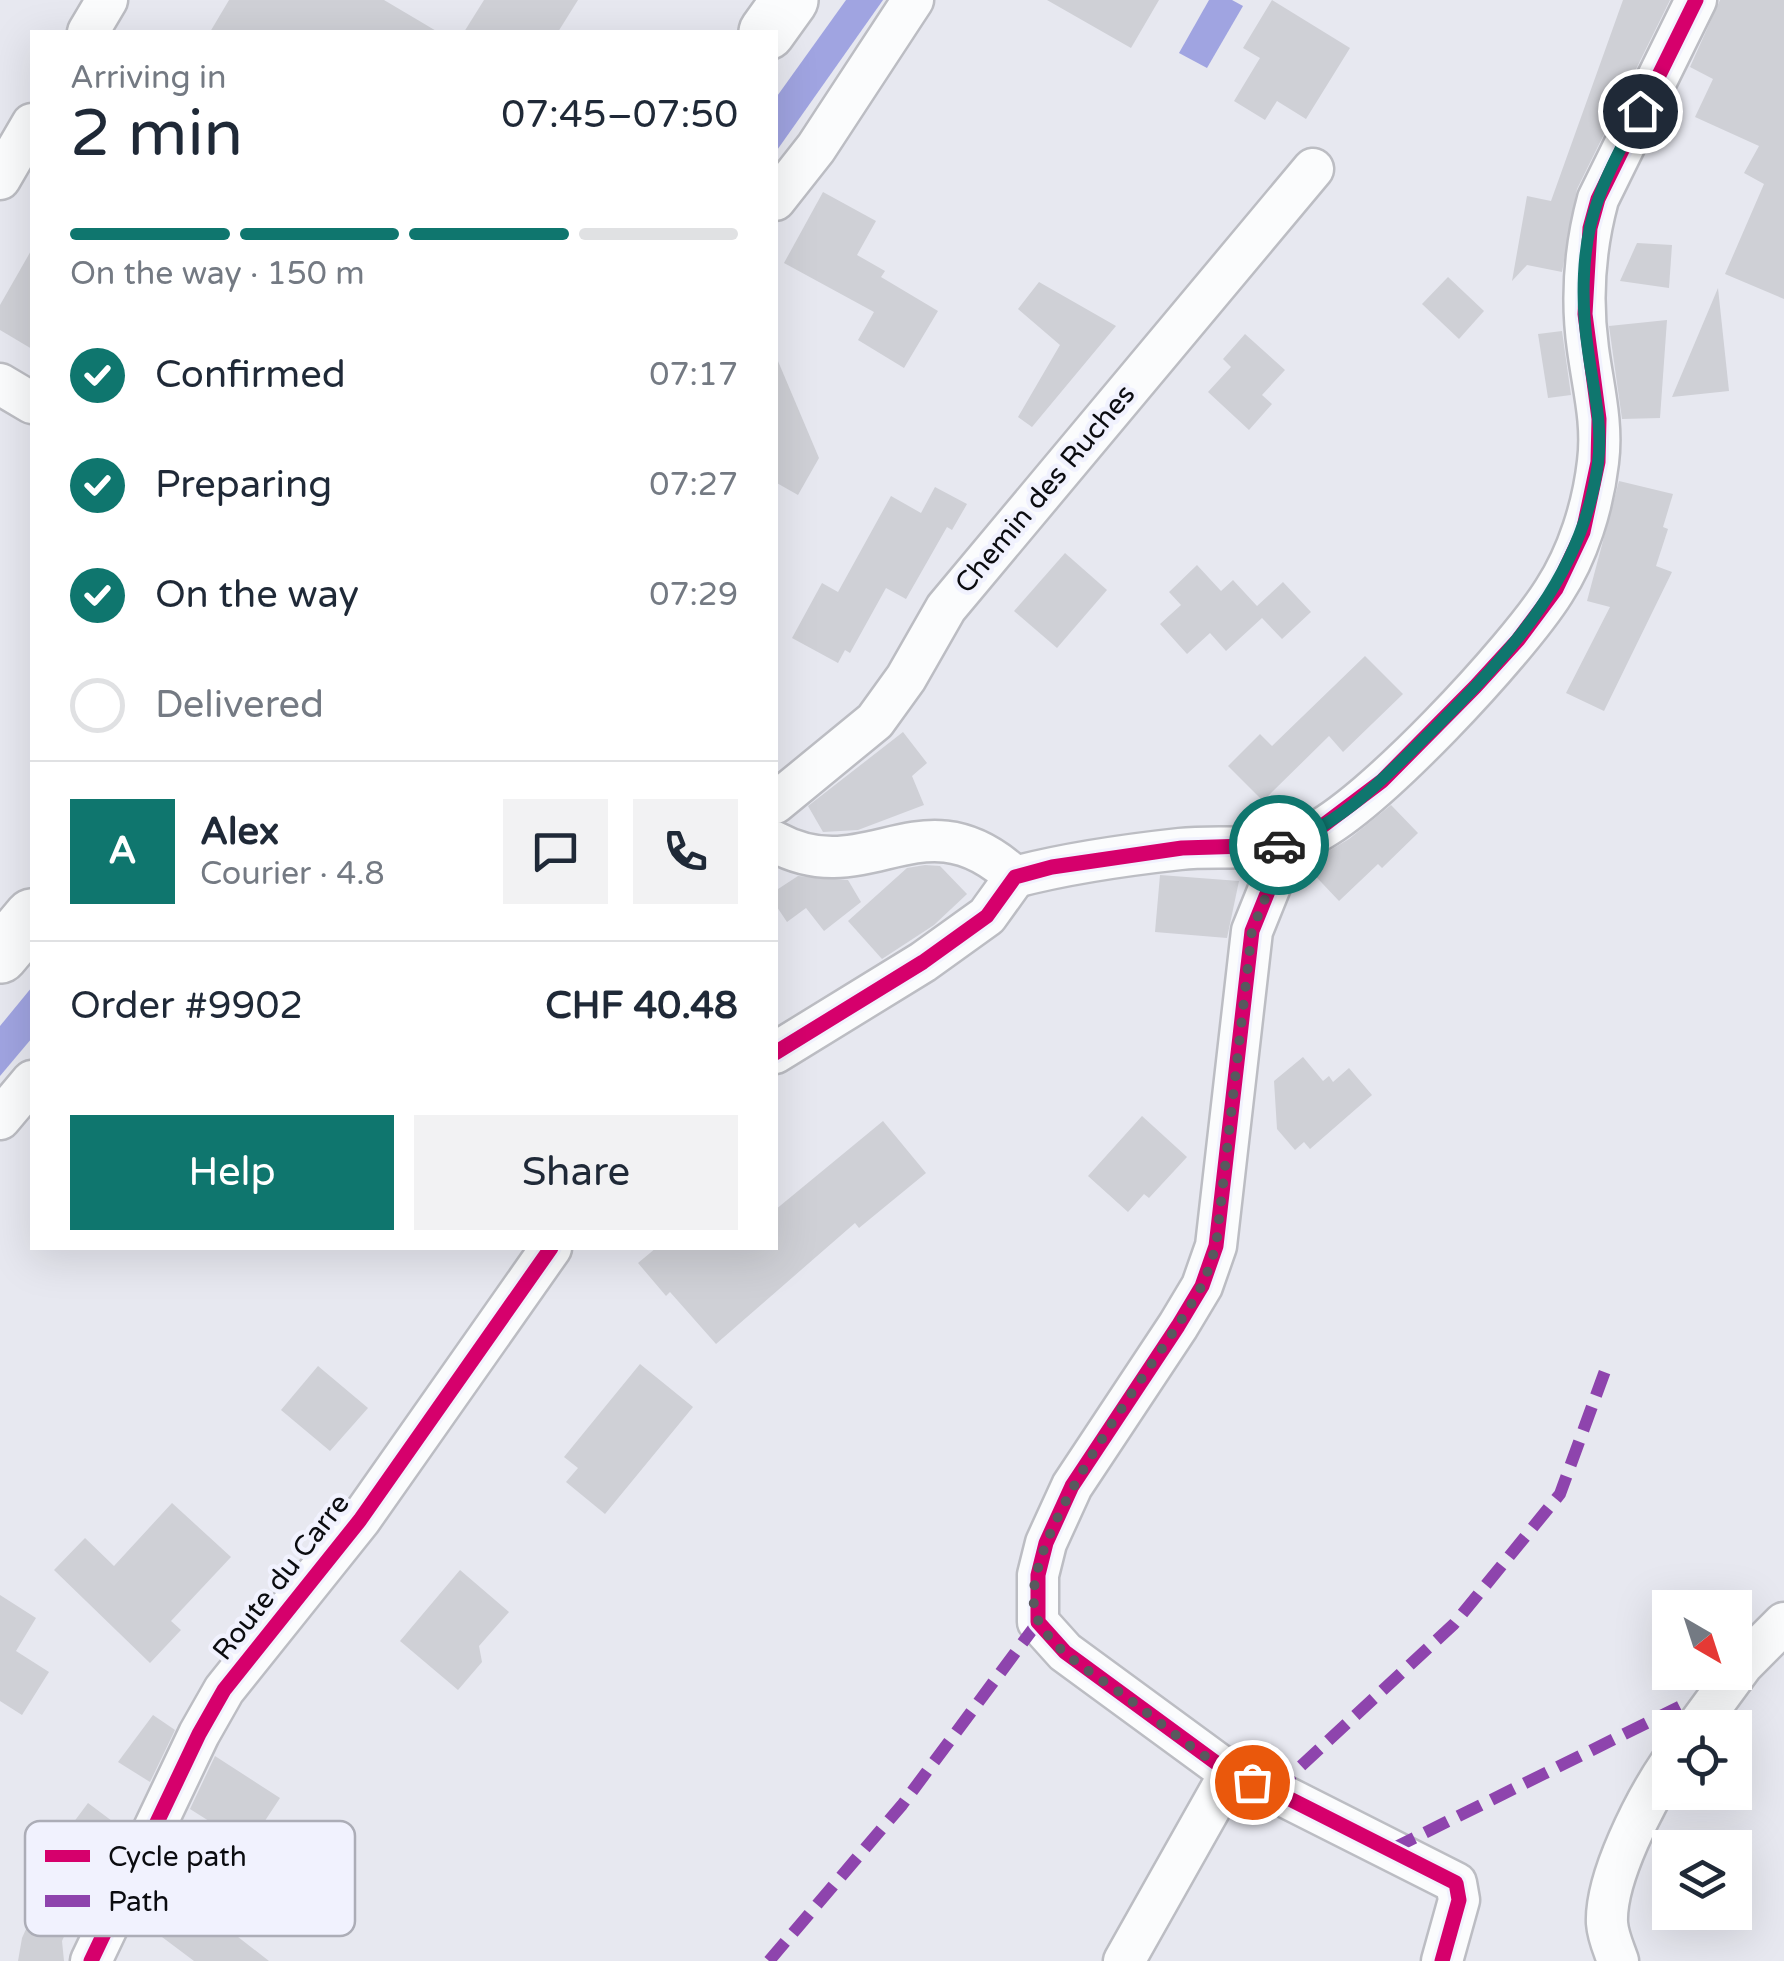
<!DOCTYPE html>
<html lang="en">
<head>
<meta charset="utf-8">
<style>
	body { margin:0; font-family:"Varela Round",sans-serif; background:#f2f2f3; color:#1f2937; height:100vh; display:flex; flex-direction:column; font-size:38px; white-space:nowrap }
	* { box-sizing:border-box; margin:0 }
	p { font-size:32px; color:#747a83 }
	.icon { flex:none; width:55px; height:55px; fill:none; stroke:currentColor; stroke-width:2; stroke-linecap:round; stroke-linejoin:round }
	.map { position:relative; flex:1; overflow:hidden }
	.drawer { position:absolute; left:30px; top:30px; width:748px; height:1220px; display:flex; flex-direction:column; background:#fff; border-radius:0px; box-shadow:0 10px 40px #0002 }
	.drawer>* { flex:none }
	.needle { width:65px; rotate:141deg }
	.tools { position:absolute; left:1652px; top:1590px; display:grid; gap:20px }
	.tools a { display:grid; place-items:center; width:100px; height:100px; border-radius:0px; background:#fff; box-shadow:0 10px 40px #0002; font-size:50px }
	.pin { position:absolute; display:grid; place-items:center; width:85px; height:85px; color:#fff; margin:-42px; border:5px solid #fff; border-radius:50%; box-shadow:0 2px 10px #0007 }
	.courier { position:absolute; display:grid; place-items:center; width:100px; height:100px; margin:-50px; border:8px solid #0f766e; border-radius:50%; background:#fff; color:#222; box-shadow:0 2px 12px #0007 }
	.head em { font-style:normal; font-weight:600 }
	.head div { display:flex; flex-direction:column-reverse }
	.head { display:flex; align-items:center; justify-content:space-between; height:170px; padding:0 40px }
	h1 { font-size:65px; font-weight:600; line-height:75px }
	.bar { display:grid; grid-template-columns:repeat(4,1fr); gap:15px 10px; align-content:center; height:120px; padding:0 40px }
	.bar i { height:12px; border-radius:8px; background:#e0e1e3 }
	.bar .on { background:#0f766e }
	.bar p { grid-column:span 4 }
	.line { display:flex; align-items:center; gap:25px; padding:0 40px; border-top:2px solid #e0e1e3 }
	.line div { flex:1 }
	.round { display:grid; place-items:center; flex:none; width:105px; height:105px; border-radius:0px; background:#f2f2f3 }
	ol { padding:0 40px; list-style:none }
	li { display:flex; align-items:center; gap:30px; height:110px }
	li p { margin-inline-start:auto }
	li .icon { padding:10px; border-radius:50%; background:#0f766e; color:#fff; stroke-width:4 }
	li:last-child { color:#747a83 }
	li i { width:55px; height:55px; border:5px solid #e0e1e3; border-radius:50% }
	.primary-button { display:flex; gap:20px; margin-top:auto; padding:20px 40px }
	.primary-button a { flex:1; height:115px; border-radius:0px; background:#0f766e; color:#fff; font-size:40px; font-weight:600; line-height:115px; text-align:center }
	.primary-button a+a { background:#f2f2f3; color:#1f2937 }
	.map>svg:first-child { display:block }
	.water { fill:#a0a4e1 }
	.building { fill:#cfd0d6 }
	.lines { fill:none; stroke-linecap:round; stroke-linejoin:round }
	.street-casing { stroke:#bcbdc3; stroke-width:45 }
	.secondary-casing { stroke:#bcbdc3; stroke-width:60 }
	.street { stroke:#fbfcfd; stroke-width:40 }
	.secondary { stroke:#fbfcfd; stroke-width:55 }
	.quiet { stroke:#8e44ad; stroke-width:12; stroke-dasharray:25 12; stroke-linecap:butt }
	.cycleway-casing { stroke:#f1f2fe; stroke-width:21 }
	.cycleway { stroke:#d6006c; stroke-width:15 }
	.done { stroke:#58595e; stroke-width:10; stroke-dasharray:0 18 }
	.route { stroke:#0f766e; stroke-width:12 }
	.labels { text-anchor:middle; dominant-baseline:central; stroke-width:9; stroke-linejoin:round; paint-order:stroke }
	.street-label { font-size:28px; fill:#0b0c10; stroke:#f1f2fe }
	.key { fill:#f1f2fe; stroke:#acadb7; stroke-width:2.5 }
	.key-label { font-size:28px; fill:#0b0c10 }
</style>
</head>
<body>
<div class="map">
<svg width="1784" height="1961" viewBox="0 0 1784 1961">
	<rect width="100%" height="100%" fill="#e7e8f0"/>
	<g class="water">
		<polygon points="846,0 883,0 775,153 775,99"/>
		<polygon points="1209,0 1232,0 1243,6 1207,68 1179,53"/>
		<polygon points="32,987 32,1038 0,1076 0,1026"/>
	</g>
	<g class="building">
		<polygon points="229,0 384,0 438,32 210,32"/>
		<polygon points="484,0 578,0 558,32 464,32"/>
		<polygon points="1047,0 1159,0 1131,48"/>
		<polygon points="1272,0 1350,48 1306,119 1277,101 1265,120 1234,101 1260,58 1243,48"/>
		<polygon points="1623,0 1670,0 1577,189 1562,272 1527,265 1512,281 1527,196 1551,201"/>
		<polygon points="1720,0 1784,0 1784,299 1725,274 1764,184 1744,173 1759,146 1695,117 1713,79 1690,67"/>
		<polygon points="823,192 876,221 857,255 885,271 881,277 938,311 904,368 858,340 874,312 784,263"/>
		<polygon points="1637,243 1672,245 1669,288 1620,281"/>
		<polygon points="32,249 32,349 0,330 0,305"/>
		<polygon points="1448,277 1484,311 1459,339 1422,304"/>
		<polygon points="1039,282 1116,326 1032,427 1018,417 1060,345 1018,309"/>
		<polygon points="1718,288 1729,391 1672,397"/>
		<polygon points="1667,320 1660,418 1622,419 1609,326"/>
		<polygon points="1562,331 1571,395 1548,398 1538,334"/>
		<polygon points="1245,334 1285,370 1262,395 1272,404 1249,430 1208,392 1231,367 1223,359"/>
		<polygon points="775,354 819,458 798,495 775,482"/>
		<polygon points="1619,481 1673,494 1663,527 1668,529 1656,566 1672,572 1604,711 1566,693 1610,607 1587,601"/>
		<polygon points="935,487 967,504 952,530 947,527 906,599 886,588 850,653 845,650 838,663 792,638 822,583 838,592 891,496 921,513"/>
		<polygon points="1065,553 1107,590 1057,648 1014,611"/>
		<polygon points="1197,565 1221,591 1233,580 1257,606 1283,582 1311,612 1282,639 1262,618 1226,651 1210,633 1187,654 1160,624 1181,605 1169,592"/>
		<polygon points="1365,656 1403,694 1343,752 1329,736 1263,801 1228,766 1260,734 1272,746"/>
		<polygon points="903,732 927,763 912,776 924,805 858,830 823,832 808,806"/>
		<polygon points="1391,805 1418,833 1382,868 1378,864 1339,901 1305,865 1349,839"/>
		<polygon points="925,865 940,866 967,894 934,925 882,959 848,921 907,868"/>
		<polygon points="1160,875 1239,881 1227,938 1155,932"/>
		<polygon points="798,876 848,880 861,902 824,931 806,908 787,922 775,904 775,891"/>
		<polygon points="1303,1057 1323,1081 1329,1076 1333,1082 1349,1068 1372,1095 1310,1149 1304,1142 1295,1150 1277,1129 1274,1081"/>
		<polygon points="1142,1116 1187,1157 1149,1198 1144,1194 1128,1212 1088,1176"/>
		<polygon points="883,1121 926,1173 859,1228 855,1223 716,1344 670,1292 666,1296 638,1263 656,1248 775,1248 775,1210"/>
		<polygon points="640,1364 693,1407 605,1514 566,1482 578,1468 564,1457"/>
		<polygon points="318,1366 368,1408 330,1451 281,1410"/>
		<polygon points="172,1503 231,1557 171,1621 181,1630 150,1663 54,1570 85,1538 114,1566"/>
		<polygon points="460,1570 509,1612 479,1646 482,1662 458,1690 400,1641"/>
		<polygon points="0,1595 36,1618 16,1651 49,1672 22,1715 0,1701"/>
		<polygon points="153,1715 175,1730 150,1782 118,1762"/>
		<polygon points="215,1756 280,1798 251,1842 234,1831 231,1835 190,1809"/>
		<polygon points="88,1803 116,1824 95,1861 101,1866 88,1884 62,1941 64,1961 18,1961 22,1938 53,1869 44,1862"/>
		<polygon points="192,1882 242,1920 233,1933 269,1961 194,1961 154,1931"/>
	</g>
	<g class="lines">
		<g class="street-casing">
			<g id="street">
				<polyline points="88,32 107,0"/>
				<polyline points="0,179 32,124"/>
				<polyline points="775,200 816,148 913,0"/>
				<polyline points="0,384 32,403"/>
				<polyline points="775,803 875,721 906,678 946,608 1313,169"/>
				<path d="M 775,842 C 869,893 922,791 1015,877"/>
				<polyline points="1279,845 1277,869 1252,931 1216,1246 1202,1286 1178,1326 1072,1486 1046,1543 1038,1575 1038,1622 1065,1652 1230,1773 1274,1791 1456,1883 1459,1900 1442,1961"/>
				<path d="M 1015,877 C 1068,863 1125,855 1180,849 C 1221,844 1268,854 1308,836 C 1370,809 1517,650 1554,591 C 1578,554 1593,506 1598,462 C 1603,423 1593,387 1588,349 C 1581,299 1585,247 1598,199 L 1696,0"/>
				<polyline points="775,1053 923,962 987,916 1015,877"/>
				<polyline points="0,1119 32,1081"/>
				<polyline points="1696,1728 1743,1664 1784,1623"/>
				<polyline points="91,1961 199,1734 224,1690 360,1520 551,1248"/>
				<polyline points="1124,1961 1230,1773"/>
				<path d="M 1618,1961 C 1614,1949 1608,1937 1607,1923 C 1605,1878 1645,1801 1670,1764"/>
			</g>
		</g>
		<g class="secondary-casing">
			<g id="secondary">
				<polyline points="767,32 790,0"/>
				<polyline points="0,955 32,917"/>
			</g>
		</g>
		<use href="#street" class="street"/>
		<use href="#secondary" class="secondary"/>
		<g class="quiet">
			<polyline points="1274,1791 1454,1624 1560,1494 1605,1371"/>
			<polyline points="1392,1849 1689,1702"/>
			<polyline points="769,1961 902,1805 1038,1622"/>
		</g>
		<g class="cycleway-casing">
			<g id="cycleway">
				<polyline points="1279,845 1277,869 1252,931 1216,1246 1202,1286 1178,1326 1072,1486 1046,1543 1038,1575 1038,1622 1065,1652 1230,1773 1274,1791 1456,1883 1459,1900 1442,1961"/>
				<polyline points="775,1053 923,962 987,916 1015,877 1052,867 1182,848 1279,845 1309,836 1382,781 1475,687 1518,640 1556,589 1583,532 1598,462 1599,419 1585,314 1590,228 1598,199 1696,0"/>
				<polyline points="91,1961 199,1734 224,1690 360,1520 551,1248"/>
			</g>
		</g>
		<use href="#cycleway" class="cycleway"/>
	</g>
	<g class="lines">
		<path class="done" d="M 1252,1782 C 1205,1762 1167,1727 1126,1697 C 1098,1676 1058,1655 1040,1624 C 999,1556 1167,1352 1200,1289 C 1207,1276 1211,1261 1216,1246 L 1252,930 L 1277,870 L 1279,845"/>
		<path class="route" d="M 1279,845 C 1343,826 1388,773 1435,728 C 1512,651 1583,575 1598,463 C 1603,424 1593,388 1588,350 C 1581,303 1581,245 1598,200 C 1608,169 1626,140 1640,111"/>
	</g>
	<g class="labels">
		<g class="street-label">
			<text transform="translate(1045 489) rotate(-50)">Chemin des Ruches</text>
			<text transform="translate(281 1577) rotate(-52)">Route du Carre</text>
		</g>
	</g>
	<rect x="25" y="1821" width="330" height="115" rx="15" class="key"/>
	<rect x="45" y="1850" width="45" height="12" fill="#d6006c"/>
	<rect x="45" y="1895" width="45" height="12" fill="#8e44ad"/>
	<g class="key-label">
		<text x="108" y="1866">Cycle path</text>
		<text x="108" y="1911">Path</text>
	</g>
</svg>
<div class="tools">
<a><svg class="needle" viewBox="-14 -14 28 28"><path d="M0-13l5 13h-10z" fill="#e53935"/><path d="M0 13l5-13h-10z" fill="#747a83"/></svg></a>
<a><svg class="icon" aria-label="locate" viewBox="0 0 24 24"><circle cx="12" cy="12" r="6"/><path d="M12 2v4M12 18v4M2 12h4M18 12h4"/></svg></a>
<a><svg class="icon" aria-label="layers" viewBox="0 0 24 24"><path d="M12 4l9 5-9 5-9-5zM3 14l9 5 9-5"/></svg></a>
</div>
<div class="pin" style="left:1252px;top:1782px;background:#ea580c"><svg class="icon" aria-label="bag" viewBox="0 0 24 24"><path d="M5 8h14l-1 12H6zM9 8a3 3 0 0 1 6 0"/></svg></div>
<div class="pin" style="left:1640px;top:111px;background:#1f2937"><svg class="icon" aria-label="home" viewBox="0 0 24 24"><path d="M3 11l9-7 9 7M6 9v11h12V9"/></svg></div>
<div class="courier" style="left:1279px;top:845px"><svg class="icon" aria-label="car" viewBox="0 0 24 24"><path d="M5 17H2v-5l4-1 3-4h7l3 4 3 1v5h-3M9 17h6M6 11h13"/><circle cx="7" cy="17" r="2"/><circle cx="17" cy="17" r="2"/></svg></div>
<section class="drawer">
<div class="head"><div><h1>2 min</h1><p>Arriving in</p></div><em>07:45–07:50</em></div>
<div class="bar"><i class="on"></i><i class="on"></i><i class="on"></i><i></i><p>On the way · 150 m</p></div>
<ol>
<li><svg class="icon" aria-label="check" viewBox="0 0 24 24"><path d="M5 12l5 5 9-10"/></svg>Confirmed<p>07:17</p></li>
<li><svg class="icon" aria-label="check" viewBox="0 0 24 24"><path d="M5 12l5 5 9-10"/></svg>Preparing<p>07:27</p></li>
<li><svg class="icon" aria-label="check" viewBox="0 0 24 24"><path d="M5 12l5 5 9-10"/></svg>On the way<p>07:29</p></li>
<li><i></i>Delivered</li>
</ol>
<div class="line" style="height:180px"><b class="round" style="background:#0f766e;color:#fff">A</b><div><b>Alex</b><p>Courier · 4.8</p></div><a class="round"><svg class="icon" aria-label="chat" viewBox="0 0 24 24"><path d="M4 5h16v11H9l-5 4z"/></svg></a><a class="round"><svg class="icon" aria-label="phone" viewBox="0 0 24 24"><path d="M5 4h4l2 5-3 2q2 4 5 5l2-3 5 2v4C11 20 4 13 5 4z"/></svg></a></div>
<div class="line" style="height:130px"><div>Order #9902</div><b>CHF 40.48</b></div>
<div class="primary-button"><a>Help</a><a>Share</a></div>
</section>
</div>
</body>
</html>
